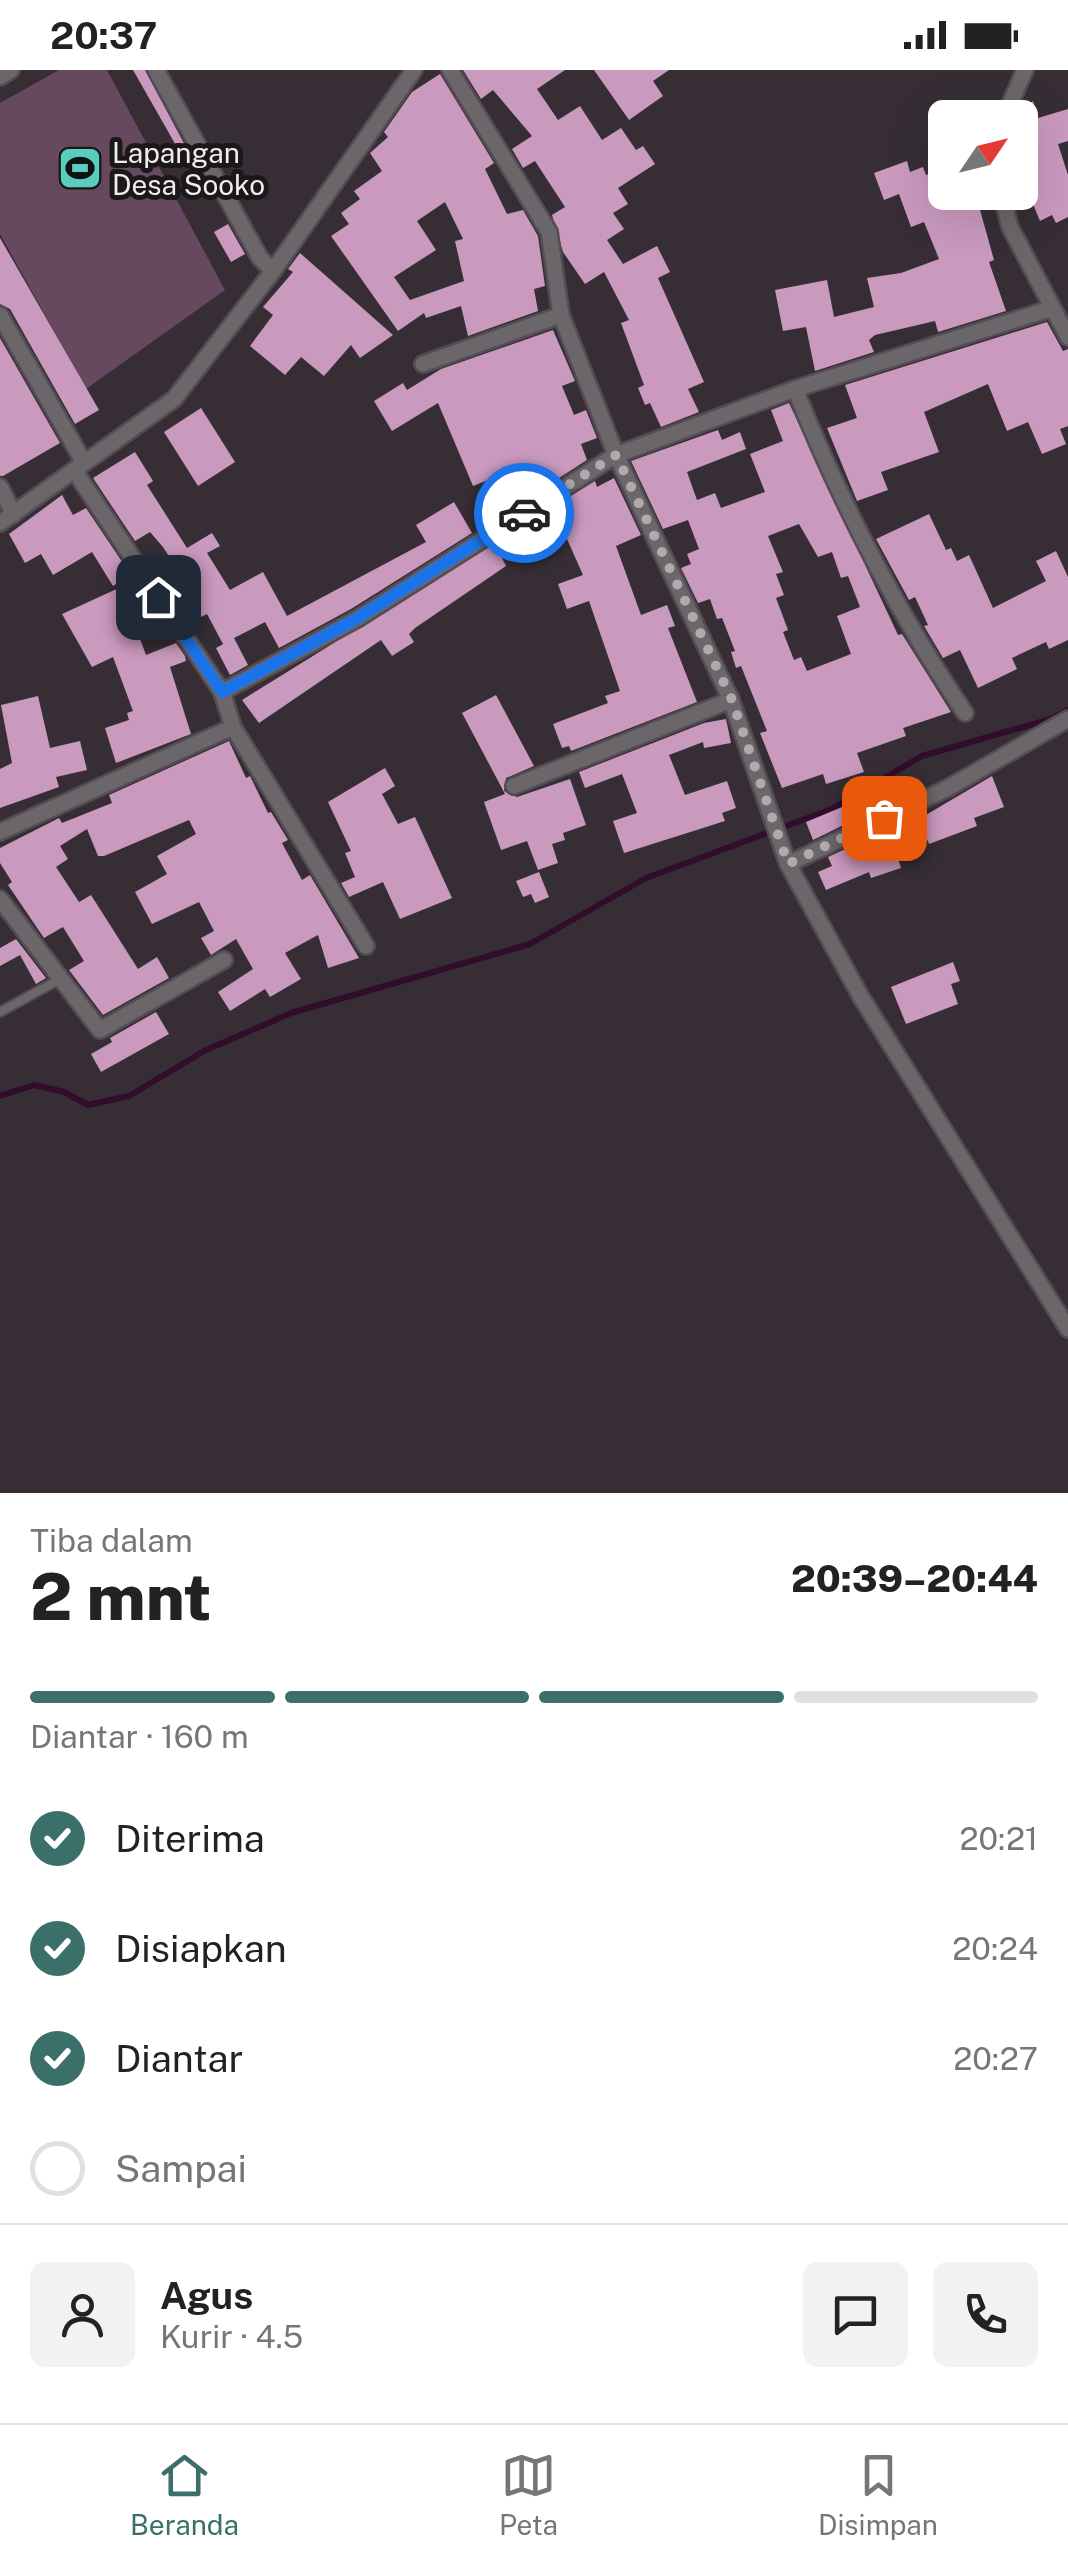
<!DOCTYPE html>
<html lang="id">
<head>
<meta charset="utf-8">
<style>
	body { margin:0; font-family:"Public Sans",sans-serif; background:#f2f2f2; color:#222; height:100vh; display:flex; flex-direction:column; font-size:38px; white-space:nowrap }
	* { box-sizing:border-box; margin:0 }
	p { font-size:32px; color:#767676 }
	.icon { flex:none; width:55px; height:55px; fill:none; stroke:currentColor; stroke-width:2; stroke-linecap:round; stroke-linejoin:round }
	.map { position:relative; height:1423px; overflow:hidden }
	.side { display:flex; flex-direction:column; background:#fff; flex:1 }
	.side>* { flex:none }
	.needle { width:65px; rotate:55deg }
	.buttons { position:absolute; left:928px; top:30px; display:grid; gap:20px }
	.buttons a { display:grid; place-items:center; width:110px; height:110px; border-radius:15px; background:#fff; box-shadow:0 10px 40px #0002; font-size:50px }
	.pin { position:absolute; display:grid; place-items:center; width:85px; height:85px; color:#fff; margin:-42px; border-radius:20px; box-shadow:0 5px 15px #0006 }
	.courier { position:absolute; display:grid; place-items:center; width:100px; height:100px; margin:-50px; border:8px solid #1a73e8; border-radius:50%; background:#fff; color:#222; box-shadow:0 2px 12px #0007 }
	.headline em { font-style:normal; font-weight:800 }
	.headline div { display:flex; flex-direction:column-reverse }
	.headline { display:flex; align-items:center; justify-content:space-between; height:170px; padding:0 30px }
	h1 { font-size:65px; font-weight:800; line-height:75px }
	.bar { display:grid; grid-template-columns:repeat(4,1fr); gap:15px 10px; align-content:center; height:120px; padding:0 30px }
	.bar i { height:12px; border-radius:8px; background:#e0e0e0 }
	.bar .on { background:#3a6f6a }
	.bar p { grid-column:span 4 }
	.line { display:flex; align-items:center; gap:25px; padding:0 30px; border-top:2px solid #e0e0e0 }
	.line div { flex:1 }
	.round { display:grid; place-items:center; flex:none; width:105px; height:105px; border-radius:15px; background:#f2f2f2 }
	ol { padding:0 30px; list-style:none }
	li { display:flex; align-items:center; gap:30px; height:110px }
	li p { margin-inline-start:auto }
	li .icon { padding:10px; border-radius:50%; background:#3a6f6a; color:#fff; stroke-width:4 }
	li:last-child { color:#767676 }
	li i { width:55px; height:55px; border:5px solid #e0e0e0; border-radius:50% }
	.status { display:flex; justify-content:space-between; align-items:center; height:70px; padding:0 50px; background:#fff; direction:ltr }
	.status svg { height:28px; fill:currentColor }
	.dock { display:flex; justify-content:space-around; align-items:center; height:140px; border-top:2px solid #e0e0e0; background:#fff; font-size:28px; color:#767676 }
	.dock a { display:grid; justify-items:center; gap:5px }
	.dock .on { color:#3a6f6a }
	.map>svg:first-child { display:block }
	.pitch { fill:#66495f }
	.lines { fill:none; stroke-linecap:round; stroke-linejoin:round }
	.stream { stroke:#320c2b; stroke-width:6 }
	.building { fill:#c999be; fill-rule:evenodd }
	.lane-casing { stroke:#544c52; stroke-width:12 }
	.street-casing { stroke:#544c52; stroke-width:20 }
	.lane { stroke:#6a6669; stroke-width:8 }
	.street { stroke:#6a6669; stroke-width:15 }
	.done { stroke:#b0aaae; stroke-width:10; stroke-dasharray:0 18 }
	.route { stroke:#1a73e8; stroke-width:12 }
	.labels { text-anchor:middle; dominant-baseline:central; stroke-width:10; stroke-linejoin:round; paint-order:stroke }
	.poi-label { font-size:28px; fill:#f2ecf0; stroke:#1b181a; text-anchor:start }
</style>
</head>
<body>
<div class="status"><b>20:37</b><svg viewBox="0 0 49 12"><path d="M0 12V9h3v3zM5 12V6h3v6zM10 12V3h3v9zM15 12V0h3v12zM26 1h20v11H26zM47 4h2v5h-2z"/></svg></div>
<div class="map">
<svg width="1068" height="1423" viewBox="0 0 1068 1423">
	<rect width="100%" height="100%" fill="#362e34"/>
	<polygon class="pitch" points="59,0 107,0 225,220 86,319 0,164 0,33"/>
	<g class="lines">
		<polyline class="stream" points="0,1026 34,1015 64,1022 88,1035 129,1026 206,980 291,943 530,874 646,808 832,739 922,686 1051,649 1068,640"/>
	</g>
	<g class="building">
		<polygon points="133,0 145,0 204,111 198,114"/>
		<polygon points="463,0 565,0 537,19 558,50 580,36 602,70 621,58 636,80 643,76 655,94 618,118 628,134 613,143 624,159 607,170 623,194 657,176 670,202 658,208 704,312 688,319 699,342 661,357 650,333 645,335 638,318 644,315 621,253 629,250 604,202 585,214 563,182 552,145 565,137 535,91 523,98 512,79 532,66 493,20 481,29"/>
		<polygon points="594,0 669,0 653,11 663,26 629,50"/>
		<path d="M 440,4 L 494,93 L 485,99 L 507,144 L 523,140 L 538,166 L 545,216 L 534,219 L 538,241 L 468,266 L 461,236 L 426,248 L 424,243 L 398,261 L 331,166 L 349,154 L 341,143 L 360,129 L 354,121 L 382,101 L 370,83 L 388,67 L 384,62 L 412,22 ZM 445,132 L 463,169 L 455,171 L 464,211 L 410,230 L 394,207 L 436,180 L 417,151 Z"/>
		<polygon points="1033,31 1038,48 1068,39 1068,71 1058,74 1068,105 1068,147 1056,153 1052,145 1040,151 1020,103 1020,40"/>
		<polygon points="907,91 910,102 923,97 926,105 945,98 945,122 975,122 994,190 989,192 1006,241 938,262 935,251 875,265 869,270 874,282 815,301 806,257 783,261 775,220 827,210 834,247 874,237 867,208 901,203 939,189 924,152 911,157 899,124 884,130 874,103"/>
		<polygon points="228,154 245,184 231,192 214,162"/>
		<polygon points="0,168 99,340 75,354 10,239 0,234"/>
		<polygon points="300,183 393,265 360,288 351,275 324,306 301,287 285,305 250,276 273,245 263,237 293,202 288,199"/>
		<polygon points="1047,252 1063,281 1068,279 1068,356 1060,359 1066,374 1042,384 1028,352 1007,361 988,314 924,342 939,382 881,402 888,420 857,431 827,358 857,348 845,315"/>
		<polygon points="553,260 575,311 562,316 574,345 586,340 597,368 581,374 587,390 534,424 523,396 473,416 438,333 392,361 374,331 403,313 407,320 441,299"/>
		<polygon points="0,268 60,373 3,406 0,406"/>
		<path d="M 789,333 L 898,565 L 902,564 L 951,642 L 903,658 L 906,666 L 857,683 L 864,702 L 826,714 L 823,704 L 782,718 L 760,663 L 767,661 L 741,596 L 736,598 L 731,582 L 735,581 L 722,548 L 717,549 L 710,529 L 698,533 L 681,498 L 691,494 L 687,484 L 699,479 L 688,450 L 663,459 L 631,391 L 718,360 L 722,370 L 740,362 L 746,379 L 687,402 L 697,430 L 715,423 L 721,438 L 765,422 L 750,384 L 783,371 L 771,340 ZM 799,454 L 818,487 L 832,482 L 841,508 L 848,506 L 860,537 L 837,546 L 851,584 L 807,601 L 801,587 L 794,590 L 783,562 L 788,560 L 776,528 L 784,525 L 776,504 L 783,502 L 768,466 Z"/>
		<polygon points="201,338 235,392 198,416 164,362"/>
		<polygon points="135,382 153,411 147,415 187,478 212,463 220,476 207,483 230,520 263,502 287,546 426,472 416,455 454,432 472,463 351,539 279,578 265,552 234,568 248,595 230,605 216,578 227,572 223,574 207,544 199,548 186,525 175,532 162,512 179,502 163,477 150,462 135,471 93,408"/>
		<polygon points="614,408 641,465 616,476 641,545 667,535 675,556 668,558 697,632 571,681 569,676 562,678 553,654 608,633 605,626 620,621 589,531 567,539 558,514 583,505 559,451 502,488 506,496 415,558 409,564 414,572 392,586 381,570 259,653 242,630 595,411 597,417"/>
		<polygon points="62,425 73,445 86,438 131,505 113,516 92,482 53,505 41,484 25,493 9,464"/>
		<polygon points="929,444 946,480 951,478 957,491 969,485 993,538 1046,511 1036,491 1056,481 1068,507 1068,570 1049,579 1046,572 1012,588 1017,599 978,618 960,580 943,588 924,556 928,555 915,527 909,530 876,469"/>
		<polygon points="121,517 146,585 176,573 185,586 186,591 170,597 191,664 116,693 105,658 129,650 127,643 133,641 113,587 92,597 62,544"/>
		<polygon points="496,625 534,696 506,708 504,721 517,727 570,709 586,755 563,763 565,770 552,774 558,793 538,800 527,771 501,780 484,732 505,724 462,643"/>
		<polygon points="38,626 50,678 80,671 87,700 56,707 59,717 0,738 0,699 12,693 1,635"/>
		<polygon points="726,649 731,673 704,678 703,672 669,685 685,725 727,711 736,738 722,743 725,751 624,783 613,751 637,743 622,704 585,718 579,702 704,653"/>
		<polygon points="229,671 246,708 250,706 268,743 271,742 288,770 282,773 302,810 310,805 359,888 328,898 318,865 285,883 301,909 270,927 265,919 230,941 218,922 253,899 236,869 211,885 201,868 214,861 199,832 152,854 135,822 167,804 157,786 196,764 189,750 104,786 98,786 87,759 60,776 68,789 56,797 79,832 91,825 138,899 157,887 169,908 103,945 69,900 84,891 63,857 44,868 8,815 12,812 0,793 0,778 59,748 62,753 112,733 109,725"/>
		<polygon points="385,698 395,716 382,724 398,754 415,747 452,828 400,849 383,812 349,827 341,813 355,807 345,783 351,781 328,732"/>
		<polygon points="992,706 1004,737 974,748 977,756 929,774 919,749"/>
		<polygon points="847,735 854,750 813,770 806,752"/>
		<polygon points="889,759 901,798 871,808 869,802 826,820 818,802 832,796 828,787"/>
		<polygon points="539,802 549,827 535,833 531,824 523,827 516,811"/>
		<polygon points="16,869 46,908 36,914 20,885 0,896 0,878"/>
		<polygon points="953,892 960,911 951,914 958,934 906,954 891,917"/>
		<polygon points="156,942 169,964 101,1002 91,984 112,972 110,968"/>
	</g>
	<g class="lines">
		<g class="lane-casing">
			<polyline id="lane" points="0,942 60,909"/>
		</g>
		<g class="street-casing">
			<g id="street">
				<polyline points="156,0 260,188 273,201"/>
				<polyline points="450,0 549,162 561,245 616,385 731,630 788,794 861,927 1068,1259"/>
				<polyline points="0,7 11,0"/>
				<polyline points="1004,48 1025,0"/>
				<polyline points="1001,122 1010,157 1068,267"/>
				<polyline points="0,245 83,391"/>
				<polyline points="423,294 561,245"/>
				<path d="M 795,319 C 840,431 897,542 965,643"/>
				<polyline points="74,400 222,622 233,657 366,876"/>
				<polyline points="0,417 14,444"/>
				<polyline points="0,453 174,329 273,201 414,0"/>
				<polyline points="222,622 357,549 616,385 795,319 1050,239"/>
				<polyline points="514,716 731,630"/>
				<polyline points="0,762 233,657"/>
				<polyline points="788,794 948,718 1068,649"/>
				<polyline points="0,829 100,960 224,890"/>
			</g>
		</g>
		<use href="#lane" class="lane"/>
		<use href="#street" class="street"/>
	</g>
	<g class="lines">
		<polyline class="done" points="524,443 616,385 732,630 788,794 884,748"/>
		<polyline class="route" points="158,527 222,622 356,549 524,443"/>
	</g>
	<defs>
		<g id="stadium-square" transform="scale(2.25)"><rect x="-9" y="-9" width="18" height="18" rx="4" fill="#58cec1" stroke="#1b181a"/><path d="M0-5a6.5 5 0 1 0 0 10a6.5 5 0 1 0 0-10ZM-3.5-1.8h7v3.6h-7Z" fill="#111"/></g>
	</defs>
	<g fill-rule="evenodd">
		<use href="#stadium-square" x="80" y="98"/>
	</g>
	<g class="labels">
		<g class="poi-label">
			<text x="112" y="82">Lapangan<tspan x="112" dy="32">Desa Sooko</tspan></text>
		</g>
	</g>
</svg>
<div class="buttons">
<a><svg class="needle" viewBox="-14 -14 28 28"><path d="M0-13l5 13h-10z" fill="#e53935"/><path d="M0 13l5-13h-10z" fill="#767676"/></svg></a>
</div>
<div class="pin" style="left:884px;top:748px;background:#ea580c"><svg class="icon" aria-label="bag" viewBox="0 0 24 24"><path d="M5 8h14l-1 12H6zM9 8a3 3 0 0 1 6 0"/></svg></div>
<div class="pin" style="left:158px;top:527px;background:#1f2937"><svg class="icon" aria-label="home" viewBox="0 0 24 24"><path d="M3 11l9-7 9 7M6 9v11h12V9"/></svg></div>
<div class="courier" style="left:524px;top:443px"><svg class="icon" aria-label="car" viewBox="0 0 24 24"><path d="M5 17H2v-5l4-1 3-4h7l3 4 3 1v5h-3M9 17h6M6 11h13"/><circle cx="7" cy="17" r="2"/><circle cx="17" cy="17" r="2"/></svg></div>
</div>
<section class="side">
<div class="headline"><div><h1>2 mnt</h1><p>Tiba dalam</p></div><em>20:39–20:44</em></div>
<div class="bar"><i class="on"></i><i class="on"></i><i class="on"></i><i></i><p>Diantar · 160 m</p></div>
<ol>
<li><svg class="icon" aria-label="check" viewBox="0 0 24 24"><path d="M5 12l5 5 9-10"/></svg>Diterima<p>20:21</p></li>
<li><svg class="icon" aria-label="check" viewBox="0 0 24 24"><path d="M5 12l5 5 9-10"/></svg>Disiapkan<p>20:24</p></li>
<li><svg class="icon" aria-label="check" viewBox="0 0 24 24"><path d="M5 12l5 5 9-10"/></svg>Diantar<p>20:27</p></li>
<li><i></i>Sampai</li>
</ol>
<div class="line" style="height:180px"><a class="round"><svg class="icon" aria-label="person" viewBox="0 0 24 24"><circle cx="12" cy="8" r="4"/><path d="M4 21q1-7 8-7t8 7"/></svg></a><div><b>Agus</b><p>Kurir · 4.5</p></div><a class="round"><svg class="icon" aria-label="chat" viewBox="0 0 24 24"><path d="M4 5h16v11H9l-5 4z"/></svg></a><a class="round"><svg class="icon" aria-label="phone" viewBox="0 0 24 24"><path d="M5 4h4l2 5-3 2q2 4 5 5l2-3 5 2v4C11 20 4 13 5 4z"/></svg></a></div>
</section>
<nav class="dock">
<a class="on"><svg class="icon" aria-label="home" viewBox="0 0 24 24"><path d="M3 11l9-7 9 7M6 9v11h12V9"/></svg>Beranda</a>
<a><svg class="icon" aria-label="map" viewBox="0 0 24 24"><path d="M3 6l6-2 6 2 6-2v14l-6 2-6-2-6 2zM9 4v14M15 6v14"/></svg>Peta</a>
<a><svg class="icon" aria-label="saved" viewBox="0 0 24 24"><path d="M7 4h10v16l-5-4-5 4z"/></svg>Disimpan</a>
</nav>
</body>
</html>
